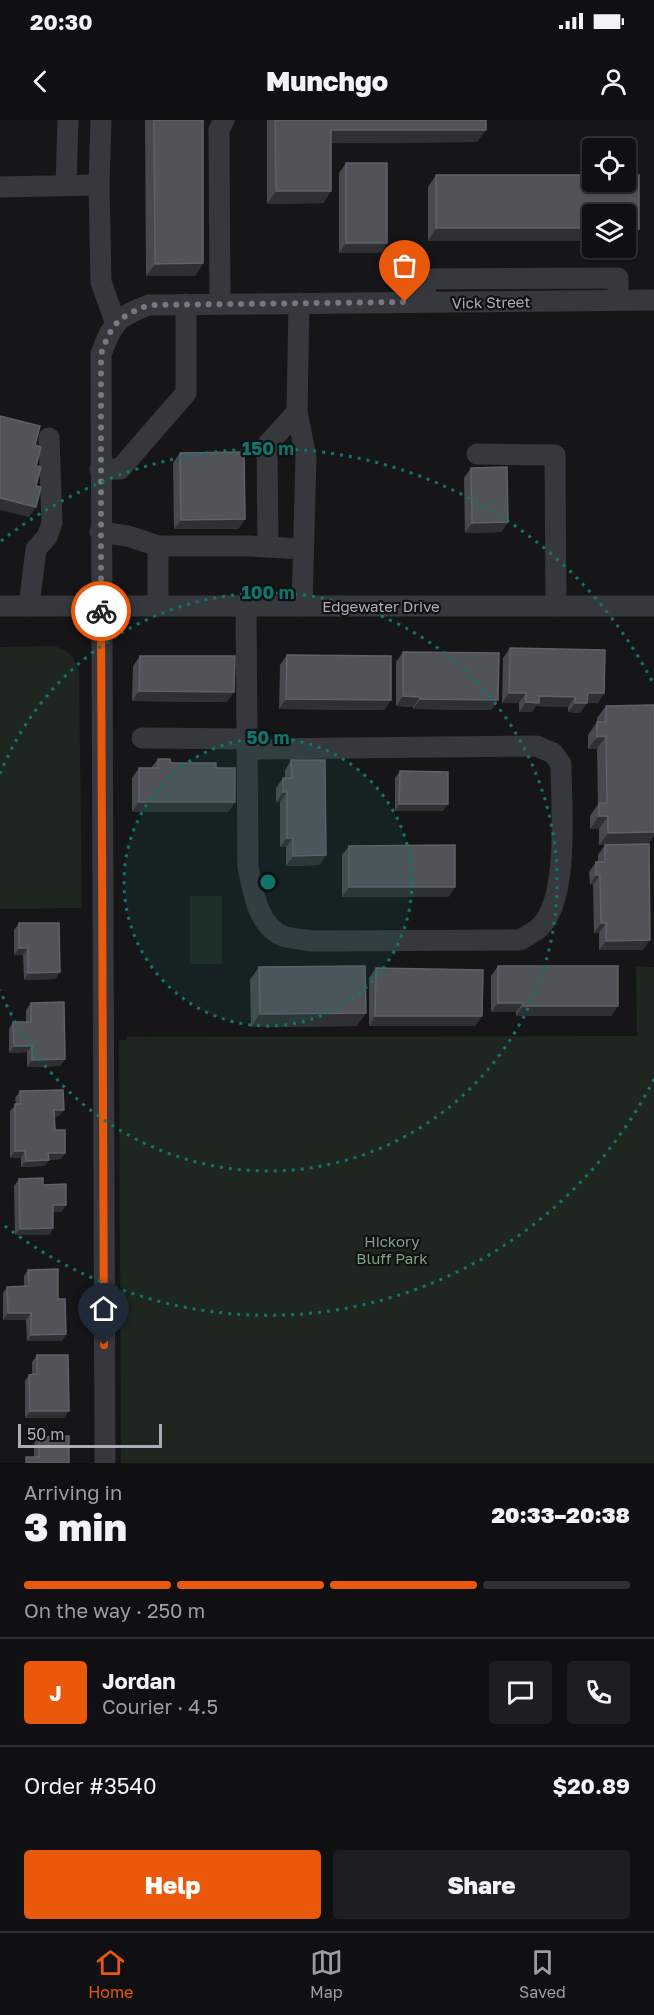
<!DOCTYPE html>
<html lang="en">
<head>
<meta charset="utf-8">
<style>
	body { margin:0; font-family:"Golos Text",sans-serif; background:#1e1e20; color:#f1f3f6; height:100vh; display:flex; flex-direction:column; font-size:22px; white-space:nowrap }
	* { box-sizing:border-box; margin:0 }
	p { font-size:20px; color:#9c9d9f }
	.icon { flex:none; width:33px; height:33px; fill:none; stroke:currentColor; stroke-width:2; stroke-linecap:round; stroke-linejoin:round }
	.map { position:relative; height:1343px; overflow:hidden }
	.side { display:flex; flex-direction:column; background:#101012; flex:1 }
	.side>* { flex:none }
	.fabs { position:absolute; left:582px; top:18px; display:grid; gap:12px }
	.fabs a { display:grid; place-items:center; width:54px; height:54px; border-radius:6px; background:#101012; box-shadow:0 2px 4px #0004,0 0 0 2px #303032; font-size:30px }
	.scale { position:absolute; left:18px; bottom:15px; width:144px; box-sizing:border-box; padding-left:6px; border:3px solid #a8adb8; border-top:0; font-size:16px; line-height:21px; white-space:nowrap; color:#a8adb8; -webkit-text-stroke:4px #111113; paint-order:stroke }
	.pin { position:absolute; display:grid; place-items:center; width:51px; height:51px; color:#fff; margin:-62px -26px; border-radius:50% 50% 50% 0; rotate:-45deg; box-shadow:0 0 6px #0007 }
	.pin .icon { rotate:45deg }
	.courier { position:absolute; display:grid; place-items:center; width:60px; height:60px; margin:-30px; border:4px solid #ea580c; border-radius:50%; background:#fff; color:#222; box-shadow:0 2px 8px #0007 }
	.summary em { font-style:normal; font-weight:800 }
	.summary div { display:flex; flex-direction:column-reverse }
	.summary { display:flex; align-items:center; justify-content:space-between; height:102px; padding:0 24px }
	h1 { font-size:39px; font-weight:800; line-height:45px }
	.bar { display:grid; grid-template-columns:repeat(4,1fr); gap:9px 6px; align-content:center; height:72px; padding:0 24px }
	.bar i { height:8px; border-radius:4px; background:#303032 }
	.bar .selected { background:#ea580c }
	.bar p { grid-column:span 4 }
	.line { display:flex; align-items:center; gap:15px; padding:0 24px; border-top:2px solid #303032 }
	.line div { flex:1 }
	.round { display:grid; place-items:center; flex:none; width:63px; height:63px; border-radius:6px; background:#1e1e20 }
	.primary-button { display:flex; gap:12px; margin-top:auto; padding:12px 24px }
	.primary-button a { flex:1; height:69px; border-radius:6px; background:#ea580c; color:#fff; font-size:24px; font-weight:800; line-height:69px; text-align:center }
	.primary-button a+a { background:#1e1e20; color:#f1f3f6 }
	.status { display:flex; justify-content:space-between; align-items:center; height:42px; padding:0 30px; background:#101012; direction:ltr }
	.status svg { height:16px; fill:currentColor }
	header { display:flex; justify-content:space-between; align-items:center; height:78px; padding:0 24px; background:#101012; font-size:27px; font-weight:800 }
	.menu { display:flex; justify-content:space-around; align-items:center; height:84px; border-top:2px solid #303032; background:#101012; font-size:16px; color:#9c9d9f }
	.menu a { display:grid; justify-items:center; gap:3px }
	.menu .selected { color:#ea580c }
	.map>svg:first-child { display:block }
	.green { fill:#1e261f }
	.lines { fill:none; stroke-linecap:round; stroke-linejoin:round }
	.minor { stroke:#37383d; stroke-width:21 }
	.wall { fill:#47494d }
	.shaded-wall { fill:#2f3033 }
	.building { fill:#525359; stroke:#5f6168; stroke-width:1.5 }
	.done { stroke:#757880; stroke-width:6; stroke-dasharray:0 10.8 }
	.route { stroke:#ea580c; stroke-width:8 }
	.ring { fill:none; stroke:#0f766e; stroke-width:3; stroke-dasharray:3 6 }
	.labels { text-anchor:middle; dominant-baseline:central; stroke-width:4.5; stroke-linejoin:round; paint-order:stroke }
	.street-label { font-size:15px; fill:#a8adb8; stroke:#111113 }
	.park-label { font-size:15px; fill:#7fa381; stroke:#111113 }
	.centre { fill:#0f766e; stroke:#111113; stroke-width:3 }
	.ring-label { font-size:18px; text-anchor:middle; font-weight:bold; fill:#0f766e; stroke:#111113; stroke-width:4.5; stroke-linejoin:round; paint-order:stroke }
</style>
</head>
<body>
<div class="status"><b>20:30</b><svg viewBox="0 0 49 12"><path d="M0 12V9h3v3zM5 12V6h3v6zM10 12V3h3v9zM15 12V0h3v12zM26 1h20v11H26zM47 4h2v5h-2z"/></svg></div>
<header><svg class="icon" aria-label="back" viewBox="0 0 24 24"><path d="M15 5l-7 7 7 7"/></svg>Munchgo<svg class="icon" aria-label="person" viewBox="0 0 24 24"><circle cx="12" cy="8" r="4"/><path d="M4 21q1-7 8-7t8 7"/></svg></header>
<div class="map">
<svg width="654" height="1343" viewBox="0 0 654 1343">
	<rect width="100%" height="100%" fill="#161618"/>
	<g class="green">
		<path d="M 53,526 C 68,530 75,536 79,552 L 82,788 L 0,789 L 0,527 Z"/>
		<rect x="190" y="776" width="32" height="68"/>
		<polygon points="636,846 654,847 654,1343 121,1343 119,920 127,920 127,917 637,916"/>
	</g>
	<g class="lines">
		<g class="minor">
			<polyline points="66,65 68,0"/>
			<polyline points="99,65 101,0"/>
			<polyline points="0,67 99,65 101,162 116,204"/>
			<polyline points="426,182 425,159 618,158 618,180"/>
			<polyline points="299,183 297,292 306,337 302,486"/>
			<polyline points="220,184 219,10 224,0"/>
			<polyline points="477,334 555,335 556,486"/>
			<polyline points="100,349 120,349 186,273 186,184"/>
			<polyline points="100,412 128,416 158,426"/>
			<polyline points="268,427 267,325 297,292"/>
			<polyline points="0,486 654,486"/>
			<polyline points="29,486 36,429 47,417 52,403 49,318"/>
			<polyline points="158,486 158,426 250,426 303,429"/>
			<path d="M 246,486 L 248,747 C 253,771 258,809 286,817 C 295,819 304,820 313,821 L 520,820 C 526,816 535,812 540,807 C 570,777 561,685 561,644 L 553,633 L 536,626 L 248,629"/>
			<polyline points="142,618 248,619"/>
			<path d="M 105,1343 L 101,234 C 113,202 117,197 149,185 L 654,180"/>
		</g>
	</g>
	<g class="wall">
		<polygon points="145,0 203,0 203,143 195,156 146,156"/>
		<polygon points="267,0 486,0 477,22 331,23 331,71 323,83 267,84"/>
		<polygon points="346,43 387,123 381,133 339,133 339,53"/>
		<polygon points="436,55 631,121 428,121 428,67"/>
		<polygon points="180,333 245,399 238,409 174,409 173,343"/>
		<polygon points="471,348 508,402 501,412 465,413 464,358"/>
		<polygon points="510,528 604,573 598,583 587,583 580,593 568,592 568,587 536,586 532,592 519,592 519,583 502,583 503,538"/>
		<polygon points="403,532 498,580 491,590 413,589 413,587 396,586 396,542"/>
		<polygon points="287,535 391,580 384,590 279,589 280,545"/>
		<polygon points="140,536 227,582 132,581 133,546"/>
		<polygon points="654,585 654,716 648,724 643,830 599,830 599,813 594,813 593,765 590,765 589,752 596,742 598,742 598,735 605,725 599,725 599,709 590,709 590,696 598,684 597,629 588,629 588,615 597,602 597,598 606,586"/>
		<polygon points="158,639 171,643 216,648 235,682 228,692 132,692 132,658 139,648 151,648"/>
		<polygon points="291,640 320,745 286,746 286,727 280,727 280,682 276,682 276,668 283,658 285,658 285,650"/>
		<polygon points="400,651 443,691 395,691 395,658"/>
		<polygon points="349,726 455,767 448,777 342,777 342,735"/>
		<polygon points="19,803 60,852 55,859 24,860 23,835 14,835 14,810"/>
		<polygon points="498,846 618,886 611,896 516,896 516,892 491,892 491,856"/>
		<polygon points="259,847 357,906 251,907 250,860"/>
		<polygon points="376,848 482,896 475,906 369,906 369,858"/>
		<polygon points="31,883 65,939 60,946 27,947 27,932 9,933 9,909 13,902 26,902 26,890"/>
		<polygon points="20,971 59,996 54,997 55,1010 65,1033 61,1039 49,1040 44,1046 21,1047 21,1038 10,1038 10,991 16,984 15,978"/>
		<polygon points="19,1059 43,1065 66,1085 61,1092 53,1092 53,1108 49,1115 15,1115 14,1066"/>
		<polygon points="28,1150 58,1179 66,1214 62,1221 27,1221 26,1200 3,1200 3,1173 7,1167 24,1166 24,1156"/>
		<polygon points="37,1235 64,1298 25,1298 25,1261 29,1255 32,1254 32,1242"/>
		<polygon points="39,1317 69,1343 34,1337 34,1323"/>
	</g>
	<g class="shaded-wall">
		<polygon points="331,10 486,10 477,22 323,23"/>
		<polygon points="276,71 331,71 323,83 267,84"/>
		<polygon points="436,108 592,108 592,121 428,121"/>
		<polygon points="626,109 639,109 631,121 626,121"/>
		<polygon points="346,123 387,123 381,133 339,133"/>
		<polygon points="203,143 195,156 146,156 155,144"/>
		<polygon points="0,378 36,387 29,397 0,390"/>
		<polygon points="245,399 238,409 174,409 181,400"/>
		<polygon points="508,402 501,412 465,413 472,403"/>
		<polygon points="139,571 234,572 227,582 132,581"/>
		<polygon points="509,573 526,573 519,583 502,583"/>
		<polygon points="588,573 604,573 598,583 587,583 580,593 568,592 575,583"/>
		<polygon points="403,576 420,577 413,587 396,586"/>
		<polygon points="539,576 575,577 568,587 536,586 532,592 519,592 526,582"/>
		<polygon points="286,579 391,580 384,590 279,589"/>
		<polygon points="420,579 498,580 491,590 413,589"/>
		<polygon points="606,616 597,629 588,629 597,617"/>
		<polygon points="283,672 287,672 280,682 276,682"/>
		<polygon points="139,682 235,682 228,692 132,692"/>
		<polygon points="399,684 448,684 443,691 395,691"/>
		<polygon points="599,696 608,696 599,709 590,709"/>
		<polygon points="654,712 654,716 648,724 599,725 608,713"/>
		<polygon points="287,718 293,718 286,727 280,727"/>
		<polygon points="326,735 320,745 286,746 293,736"/>
		<polygon points="596,755 600,755 593,765 590,765"/>
		<polygon points="349,767 455,767 448,777 342,777"/>
		<polygon points="601,803 606,803 599,813 594,813"/>
		<polygon points="650,820 643,830 599,830 606,821"/>
		<polygon points="19,828 28,828 23,835 14,835"/>
		<polygon points="60,852 55,859 24,860 28,853"/>
		<polygon points="498,883 523,883 516,892 491,892"/>
		<polygon points="523,886 618,886 611,896 516,896"/>
		<polygon points="366,893 357,906 251,907 260,894"/>
		<polygon points="375,896 482,896 475,906 369,906"/>
		<polygon points="14,926 32,926 27,932 9,933"/>
		<polygon points="65,939 60,946 27,947 32,940"/>
		<polygon points="54,990 64,990 59,996 49,997"/>
		<polygon points="15,1031 25,1031 21,1038 10,1038"/>
		<polygon points="48,1033 65,1033 61,1039 49,1040 44,1046 21,1047 26,1041"/>
		<polygon points="53,1085 66,1085 61,1092 48,1092"/>
		<polygon points="53,1108 49,1115 15,1115 20,1109"/>
		<polygon points="8,1193 31,1193 26,1200 3,1200"/>
		<polygon points="66,1214 62,1221 27,1221 31,1215"/>
		<polygon points="30,1291 69,1291 64,1298 25,1298"/>
	</g>
	<g class="building">
		<polygon points="154,0 203,0 203,143 155,144"/>
		<polygon points="275,0 486,0 486,10 331,10 331,71 276,71"/>
		<rect x="346" y="43" width="41" height="80"/>
		<polygon points="436,55 592,55 592,62 626,62 626,55 639,55 639,109 626,109 626,94 592,94 592,108 436,108"/>
		<polygon points="0,296 40,306 35,325 41,327 36,346 41,347 36,366 41,367 36,387 0,378"/>
		<polygon points="244,332 245,399 181,400 180,333"/>
		<polygon points="507,347 508,402 472,403 471,348"/>
		<polygon points="510,528 605,530 604,573 588,573 587,583 575,583 575,577 539,576 539,583 526,582 526,573 509,573"/>
		<polygon points="403,532 499,533 498,580 420,579 420,577 403,576"/>
		<polygon points="287,535 391,536 391,580 286,579"/>
		<polygon points="140,536 235,536 234,572 139,571"/>
		<polygon points="654,585 654,712 608,713 608,696 599,696 599,683 607,683 606,616 597,617 597,602 606,602 606,586"/>
		<polygon points="158,639 170,639 171,643 216,643 216,648 235,648 235,682 139,682 139,648 158,648"/>
		<polygon points="291,640 325,640 326,735 293,736 293,718 287,718 287,672 283,672 283,658 292,658"/>
		<polygon points="400,651 448,652 448,684 399,684"/>
		<polygon points="649,724 650,820 606,821 606,803 601,803 600,755 596,755 596,742 605,742 605,725"/>
		<polygon points="455,725 455,767 349,767 349,726"/>
		<polygon points="19,803 59,803 60,852 28,853 28,828 19,828"/>
		<polygon points="365,846 366,893 260,894 259,847"/>
		<polygon points="498,846 618,846 618,886 523,886 523,883 498,883"/>
		<polygon points="376,848 483,850 482,896 375,896"/>
		<polygon points="64,882 65,939 32,940 32,926 14,926 13,902 31,902 31,883"/>
		<polygon points="63,970 64,990 54,990 55,1010 65,1010 65,1033 48,1033 49,1040 26,1041 25,1031 15,1031 15,984 21,984 20,971"/>
		<polygon points="43,1058 43,1065 66,1064 66,1085 53,1085 53,1108 20,1109 19,1059"/>
		<polygon points="58,1149 58,1179 65,1179 66,1214 31,1215 31,1193 8,1193 7,1167 29,1166 28,1150"/>
		<polygon points="37,1235 68,1235 69,1291 30,1291 29,1255 37,1254"/>
		<polygon points="69,1316 69,1343 26,1343 26,1337 39,1337 39,1317"/>
	</g>
	<g class="lines">
		<path class="done" d="M 101,491 L 101,234 C 112,203 118,197 149,185 L 405,182"/>
		<polyline class="route" points="101,491 104,1225"/>
	</g>
	<circle cx="268" cy="762" r="144" fill="#0f766e" fill-opacity=".12"/>
	<g class="ring">
		<circle cx="268" cy="762" r="144"/>
		<path d="M0 654A289 289 0 1 1 0 870"/>
		<path d="M654 959A433 433 0 0 1 1 1103M1 421A433 433 0 0 1 654 565"/>
	</g>
	<g class="labels">
		<g class="street-label">
			<text transform="translate(491 182) rotate(-1)">Vick Street</text>
			<text x="381" y="486">Edgewater Drive</text>
		</g>
		<g class="park-label">
			<text x="392" y="1121">Hickory<tspan x="392" dy="17">Bluff Park</tspan></text>
		</g>
	</g>
	<circle cx="268" cy="762" r="9" class="centre"/>
	<g class="ring-label">
		<text x="268" y="335">150 m</text>
		<text x="268" y="479">100 m</text>
		<text x="268" y="624">50 m</text>
	</g>
</svg>
<div class="fabs">
<a><svg class="icon" aria-label="locate" viewBox="0 0 24 24"><circle cx="12" cy="12" r="6"/><path d="M12 2v4M12 18v4M2 12h4M18 12h4"/></svg></a>
<a><svg class="icon" aria-label="layers" viewBox="0 0 24 24"><path d="M12 4l9 5-9 5-9-5zM3 14l9 5 9-5"/></svg></a>
</div>
<div class="scale">50 m</div>
<div class="pin" style="left:405px;top:182px;background:#ea580c"><svg class="icon" aria-label="bag" viewBox="0 0 24 24"><path d="M5 8h14l-1 12H6zM9 8a3 3 0 0 1 6 0"/></svg></div>
<div class="pin" style="left:104px;top:1225px;background:#1f2937"><svg class="icon" aria-label="home" viewBox="0 0 24 24"><path d="M3 11l9-7 9 7M6 9v11h12V9"/></svg></div>
<div class="courier" style="left:101px;top:491px"><svg class="icon" aria-label="bike" viewBox="0 0 24 24"><circle cx="6" cy="16" r="4"/><circle cx="18" cy="16" r="4"/><path d="M6 16l4-8h5l3 8M10 8l3 8H6M13 5h3"/></svg></div>
</div>
<section class="side">
<div class="summary"><div><h1>3 min</h1><p>Arriving in</p></div><em>20:33–20:38</em></div>
<div class="bar"><i class="selected"></i><i class="selected"></i><i class="selected"></i><i></i><p>On the way · 250 m</p></div>
<div class="line" style="height:108px"><b class="round" style="background:#ea580c;color:#fff">J</b><div><b>Jordan</b><p>Courier · 4.5</p></div><a class="round"><svg class="icon" aria-label="chat" viewBox="0 0 24 24"><path d="M4 5h16v11H9l-5 4z"/></svg></a><a class="round"><svg class="icon" aria-label="phone" viewBox="0 0 24 24"><path d="M5 4h4l2 5-3 2q2 4 5 5l2-3 5 2v4C11 20 4 13 5 4z"/></svg></a></div>
<div class="line" style="height:78px"><div>Order #3540</div><b>$20.89</b></div>
<div class="primary-button"><a>Help</a><a>Share</a></div>
</section>
<nav class="menu">
<a class="selected"><svg class="icon" aria-label="home" viewBox="0 0 24 24"><path d="M3 11l9-7 9 7M6 9v11h12V9"/></svg>Home</a>
<a><svg class="icon" aria-label="map" viewBox="0 0 24 24"><path d="M3 6l6-2 6 2 6-2v14l-6 2-6-2-6 2zM9 4v14M15 6v14"/></svg>Map</a>
<a><svg class="icon" aria-label="saved" viewBox="0 0 24 24"><path d="M7 4h10v16l-5-4-5 4z"/></svg>Saved</a>
</nav>
</body>
</html>
